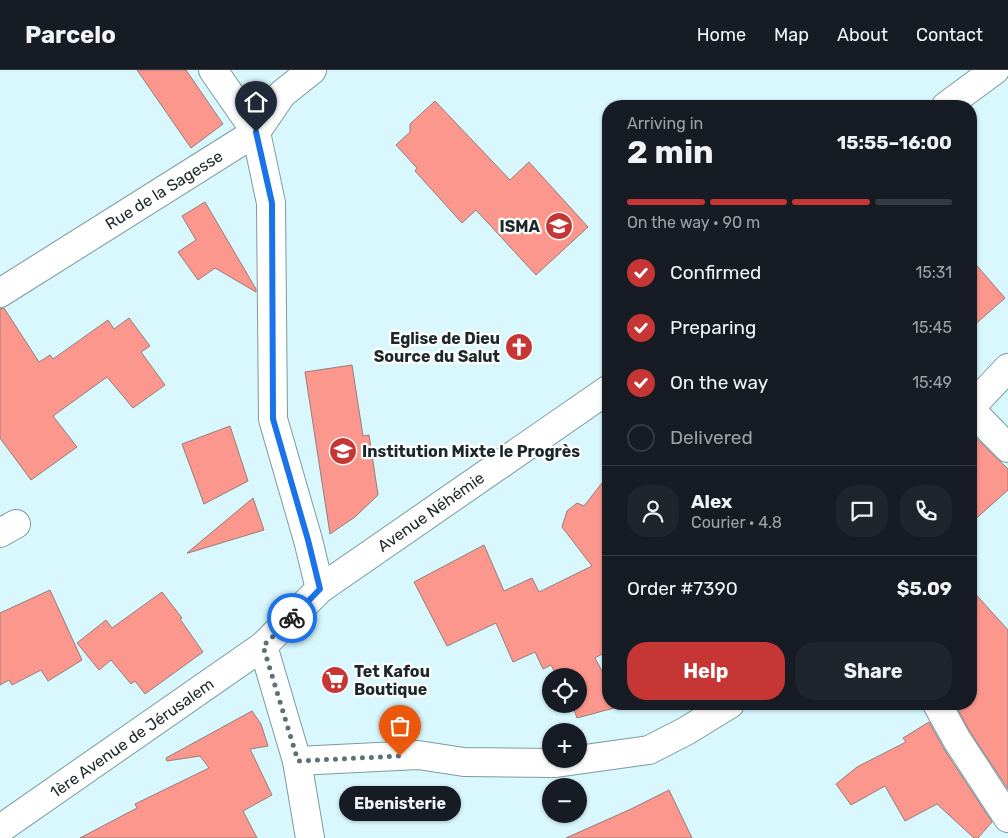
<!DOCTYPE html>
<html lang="en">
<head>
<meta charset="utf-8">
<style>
	body { margin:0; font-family:Rubik,sans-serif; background:#20242c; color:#f1f3f6; height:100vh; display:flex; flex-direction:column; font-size:19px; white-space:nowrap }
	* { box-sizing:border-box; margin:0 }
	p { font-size:16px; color:#9ea1a6 }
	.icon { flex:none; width:28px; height:28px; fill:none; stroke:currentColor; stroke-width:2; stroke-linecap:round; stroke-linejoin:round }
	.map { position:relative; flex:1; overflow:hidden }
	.details { position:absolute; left:602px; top:30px; width:375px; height:610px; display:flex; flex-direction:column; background:#171b24; border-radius:20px; box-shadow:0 1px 4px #0004 }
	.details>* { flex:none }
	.controls { position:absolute; left:542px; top:598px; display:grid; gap:10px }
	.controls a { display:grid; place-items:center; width:45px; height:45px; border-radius:50%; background:#171b24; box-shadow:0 1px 4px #0004; font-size:25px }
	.pin { position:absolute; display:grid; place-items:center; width:42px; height:42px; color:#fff; margin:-51px -21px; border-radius:50% 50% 50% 0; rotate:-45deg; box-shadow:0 0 5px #0007 }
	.pin .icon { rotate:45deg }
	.courier { position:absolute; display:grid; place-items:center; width:50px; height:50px; margin:-25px; border:4px solid #1a73e8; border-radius:50%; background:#fff; color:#222; box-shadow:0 1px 6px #0007 }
	.bubble { position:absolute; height:35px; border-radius:18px; background:#171b24; box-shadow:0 1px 4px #0004; font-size:16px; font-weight:700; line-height:35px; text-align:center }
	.headline em { font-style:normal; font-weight:700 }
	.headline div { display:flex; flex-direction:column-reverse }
	.headline { display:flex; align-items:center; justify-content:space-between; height:85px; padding:0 25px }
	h1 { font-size:32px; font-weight:700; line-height:38px }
	.bar { display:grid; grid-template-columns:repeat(4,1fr); gap:8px 5px; align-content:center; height:60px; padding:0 25px }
	.bar i { height:6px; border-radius:4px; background:#363941 }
	.bar .on { background:#c53635 }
	.bar p { grid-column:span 4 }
	.line { display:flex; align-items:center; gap:12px; padding:0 25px; border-top:1px solid #363941 }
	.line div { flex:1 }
	.round { display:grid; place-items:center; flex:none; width:52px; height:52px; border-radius:20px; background:#20242c }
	ol { padding:0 25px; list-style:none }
	li { display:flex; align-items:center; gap:15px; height:55px }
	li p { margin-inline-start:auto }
	li .icon { padding:5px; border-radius:50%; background:#c53635; color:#fff; stroke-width:4 }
	li:last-child { color:#9ea1a6 }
	li i { width:28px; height:28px; border:2px solid #363941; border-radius:50% }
	.cta { display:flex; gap:10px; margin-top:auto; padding:10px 25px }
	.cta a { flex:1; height:58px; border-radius:20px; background:#c53635; color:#fff; font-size:20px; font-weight:700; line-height:58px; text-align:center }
	.cta a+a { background:#20242c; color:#f1f3f6 }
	header { display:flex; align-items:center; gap:30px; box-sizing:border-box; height:70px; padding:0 25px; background:#171b24; border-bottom:1px solid #363941 }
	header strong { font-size:24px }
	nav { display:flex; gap:28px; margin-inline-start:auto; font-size:18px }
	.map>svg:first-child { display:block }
	.building { fill:#fc978d; stroke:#977c79 }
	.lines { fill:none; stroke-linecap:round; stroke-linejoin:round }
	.minor-casing { stroke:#7c9a9f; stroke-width:30 }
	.minor { stroke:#fff; stroke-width:28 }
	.done { stroke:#5e7174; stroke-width:5; stroke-dasharray:0 9 }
	.route { stroke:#1a73e8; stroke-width:6 }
	.labels { text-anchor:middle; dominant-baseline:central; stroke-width:4.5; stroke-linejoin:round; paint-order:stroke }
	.street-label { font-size:16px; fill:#1c282a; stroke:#fff }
	.poi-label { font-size:16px; font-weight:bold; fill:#1c282a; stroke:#fff; text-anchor:end }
</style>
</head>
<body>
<header>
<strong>Parcelo</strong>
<nav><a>Home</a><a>Map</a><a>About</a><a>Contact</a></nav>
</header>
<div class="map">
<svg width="1008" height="768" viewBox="0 0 1008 768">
	<rect width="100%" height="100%" fill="#d8f8fd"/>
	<g class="building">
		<polygon points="137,0 186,0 223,54 191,78"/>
		<polygon points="435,31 510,110 529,92 588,157 536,205 476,140 462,153 415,101 417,98 396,75 410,62 410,54"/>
		<polygon points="205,132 256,219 256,222 215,198 198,210 178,182 196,170 182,146"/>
		<polygon points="971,189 1005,228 971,258"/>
		<polygon points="4,238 39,292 50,285 53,289 108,250 114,259 129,248 150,276 141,282 165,315 133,338 107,307 53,346 77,377 31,410 0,368 0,239"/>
		<polygon points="352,295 363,366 369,365 378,425 355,447 330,464 305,302"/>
		<polygon points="230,356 248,411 204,434 182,374"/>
		<polygon points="971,363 1008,399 1008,420 971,453"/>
		<polygon points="609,404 609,580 595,588 602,601 609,622 609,634 613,634 614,638 577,648 572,634 579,634 579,606 557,606 551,595 543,599 535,582 513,592 496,553 447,576 414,512 484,475 504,521 532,508 539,522 592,496 562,457 567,441 577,433 584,436"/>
		<polygon points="253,428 264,460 188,483 187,483"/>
		<polygon points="971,519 1008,560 1008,719 970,662 955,634 971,634"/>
		<polygon points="50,520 82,590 48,611 41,600 12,615 9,610 0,615 0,543"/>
		<polygon points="162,522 182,548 180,549 203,582 145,624 135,611 131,614 111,590 99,600 77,573 106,550 112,558"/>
		<polygon points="252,641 261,654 268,676 250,679 272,725 243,741 257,768 80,768 137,738 135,734 209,698 200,686 167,691 166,688"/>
		<polygon points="929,652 944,679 992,752 978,768 974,768 937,734 905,751 885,716 851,735 836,714 857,697 906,672 903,668"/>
		<polygon points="669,720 692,768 566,768 631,739"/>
	</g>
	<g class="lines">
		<g class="minor-casing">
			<g id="minor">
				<polyline points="213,0 256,62 271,133 273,349 308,470 320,519"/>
				<polyline points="946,36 995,0"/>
				<polyline points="0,223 256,62 282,24 312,0"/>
				<polyline points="971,337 1008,298"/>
				<polyline points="971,340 1008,378"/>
				<polyline points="0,463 16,454"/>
				<polyline points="263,576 297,691 310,768"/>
				<polyline points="937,634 957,670 1008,748"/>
				<polyline points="297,691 418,685 464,692 556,693 649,680 686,661 730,634"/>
				<polyline points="0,759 263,576 320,519 609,319"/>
			</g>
		</g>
		<use href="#minor" class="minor"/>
	</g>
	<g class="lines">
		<polyline class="done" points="292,548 263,576 298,691 400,686"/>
		<polyline class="route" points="256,62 272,133 273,349 308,470 320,519 292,548"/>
	</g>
	<defs>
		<g id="school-disc" transform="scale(1.4375)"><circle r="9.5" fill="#c53635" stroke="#fff"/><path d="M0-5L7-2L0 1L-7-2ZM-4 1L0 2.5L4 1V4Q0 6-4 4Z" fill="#fff"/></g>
		<g id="church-disc" transform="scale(1.4375)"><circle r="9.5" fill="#c53635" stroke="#fff"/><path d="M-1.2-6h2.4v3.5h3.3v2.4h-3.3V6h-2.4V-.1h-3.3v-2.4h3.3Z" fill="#fff"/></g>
		<g id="supermarket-disc" transform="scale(1.4375)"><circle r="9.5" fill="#c53635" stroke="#fff"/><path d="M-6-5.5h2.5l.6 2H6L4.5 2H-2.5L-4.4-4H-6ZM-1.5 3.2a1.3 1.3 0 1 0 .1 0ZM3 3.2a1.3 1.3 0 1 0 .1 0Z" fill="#fff"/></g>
	</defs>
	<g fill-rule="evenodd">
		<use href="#school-disc" x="559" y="156"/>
		<use href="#church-disc" x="519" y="277"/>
		<use href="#school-disc" x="343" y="381"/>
		<use href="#supermarket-disc" x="335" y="610"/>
	</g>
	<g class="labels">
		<g class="street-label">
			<text transform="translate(164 120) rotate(-32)">Rue de la Sagesse</text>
			<text transform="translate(431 442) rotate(-35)">Avenue Néhémie</text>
			<text transform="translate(132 668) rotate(-35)">1ère Avenue de Jérusalem</text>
		</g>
		<g class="poi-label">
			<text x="540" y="156">ISMA</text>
			<text x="500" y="268">Eglise de Dieu<tspan x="500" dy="18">Source du Salut</tspan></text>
			<text x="362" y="381" text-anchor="start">Institution Mixte le Progrès</text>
			<text x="354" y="601" text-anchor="start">Tet Kafou<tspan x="354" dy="18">Boutique</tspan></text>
		</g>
	</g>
</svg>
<div class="controls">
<a><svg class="icon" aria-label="locate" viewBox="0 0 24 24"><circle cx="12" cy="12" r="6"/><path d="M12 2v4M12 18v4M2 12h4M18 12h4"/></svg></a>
<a>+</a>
<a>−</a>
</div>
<div class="pin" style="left:400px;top:686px;background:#ea580c"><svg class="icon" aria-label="bag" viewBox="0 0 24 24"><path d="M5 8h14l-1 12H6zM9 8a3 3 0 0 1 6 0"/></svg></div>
<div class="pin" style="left:256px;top:62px;background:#1f2937"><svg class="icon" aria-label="home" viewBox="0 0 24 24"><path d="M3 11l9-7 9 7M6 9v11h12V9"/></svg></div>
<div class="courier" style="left:292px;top:548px"><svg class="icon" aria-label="bike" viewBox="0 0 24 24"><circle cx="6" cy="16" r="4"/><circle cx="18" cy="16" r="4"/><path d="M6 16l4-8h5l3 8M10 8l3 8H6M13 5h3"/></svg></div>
<div class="bubble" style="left:339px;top:716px;width:122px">Ebenisterie</div>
<section class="details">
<div class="headline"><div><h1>2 min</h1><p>Arriving in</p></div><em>15:55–16:00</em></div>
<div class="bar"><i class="on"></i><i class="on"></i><i class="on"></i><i></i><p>On the way · 90 m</p></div>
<ol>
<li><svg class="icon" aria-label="check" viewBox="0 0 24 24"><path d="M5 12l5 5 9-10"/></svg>Confirmed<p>15:31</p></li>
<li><svg class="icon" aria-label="check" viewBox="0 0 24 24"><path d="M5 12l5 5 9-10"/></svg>Preparing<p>15:45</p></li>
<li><svg class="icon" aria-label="check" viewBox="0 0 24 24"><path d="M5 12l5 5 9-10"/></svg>On the way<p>15:49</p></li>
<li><i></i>Delivered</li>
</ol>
<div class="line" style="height:90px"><a class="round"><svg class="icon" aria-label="person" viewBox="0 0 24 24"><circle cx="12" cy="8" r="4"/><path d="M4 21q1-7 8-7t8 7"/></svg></a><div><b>Alex</b><p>Courier · 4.8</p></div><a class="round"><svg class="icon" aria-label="chat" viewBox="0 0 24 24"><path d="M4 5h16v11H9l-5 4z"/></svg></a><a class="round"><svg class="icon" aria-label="phone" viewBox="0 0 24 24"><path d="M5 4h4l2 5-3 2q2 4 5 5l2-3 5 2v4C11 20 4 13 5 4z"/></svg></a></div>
<div class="line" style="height:65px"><div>Order #7390</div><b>$5.09</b></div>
<div class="cta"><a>Help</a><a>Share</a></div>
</section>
</div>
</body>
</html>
